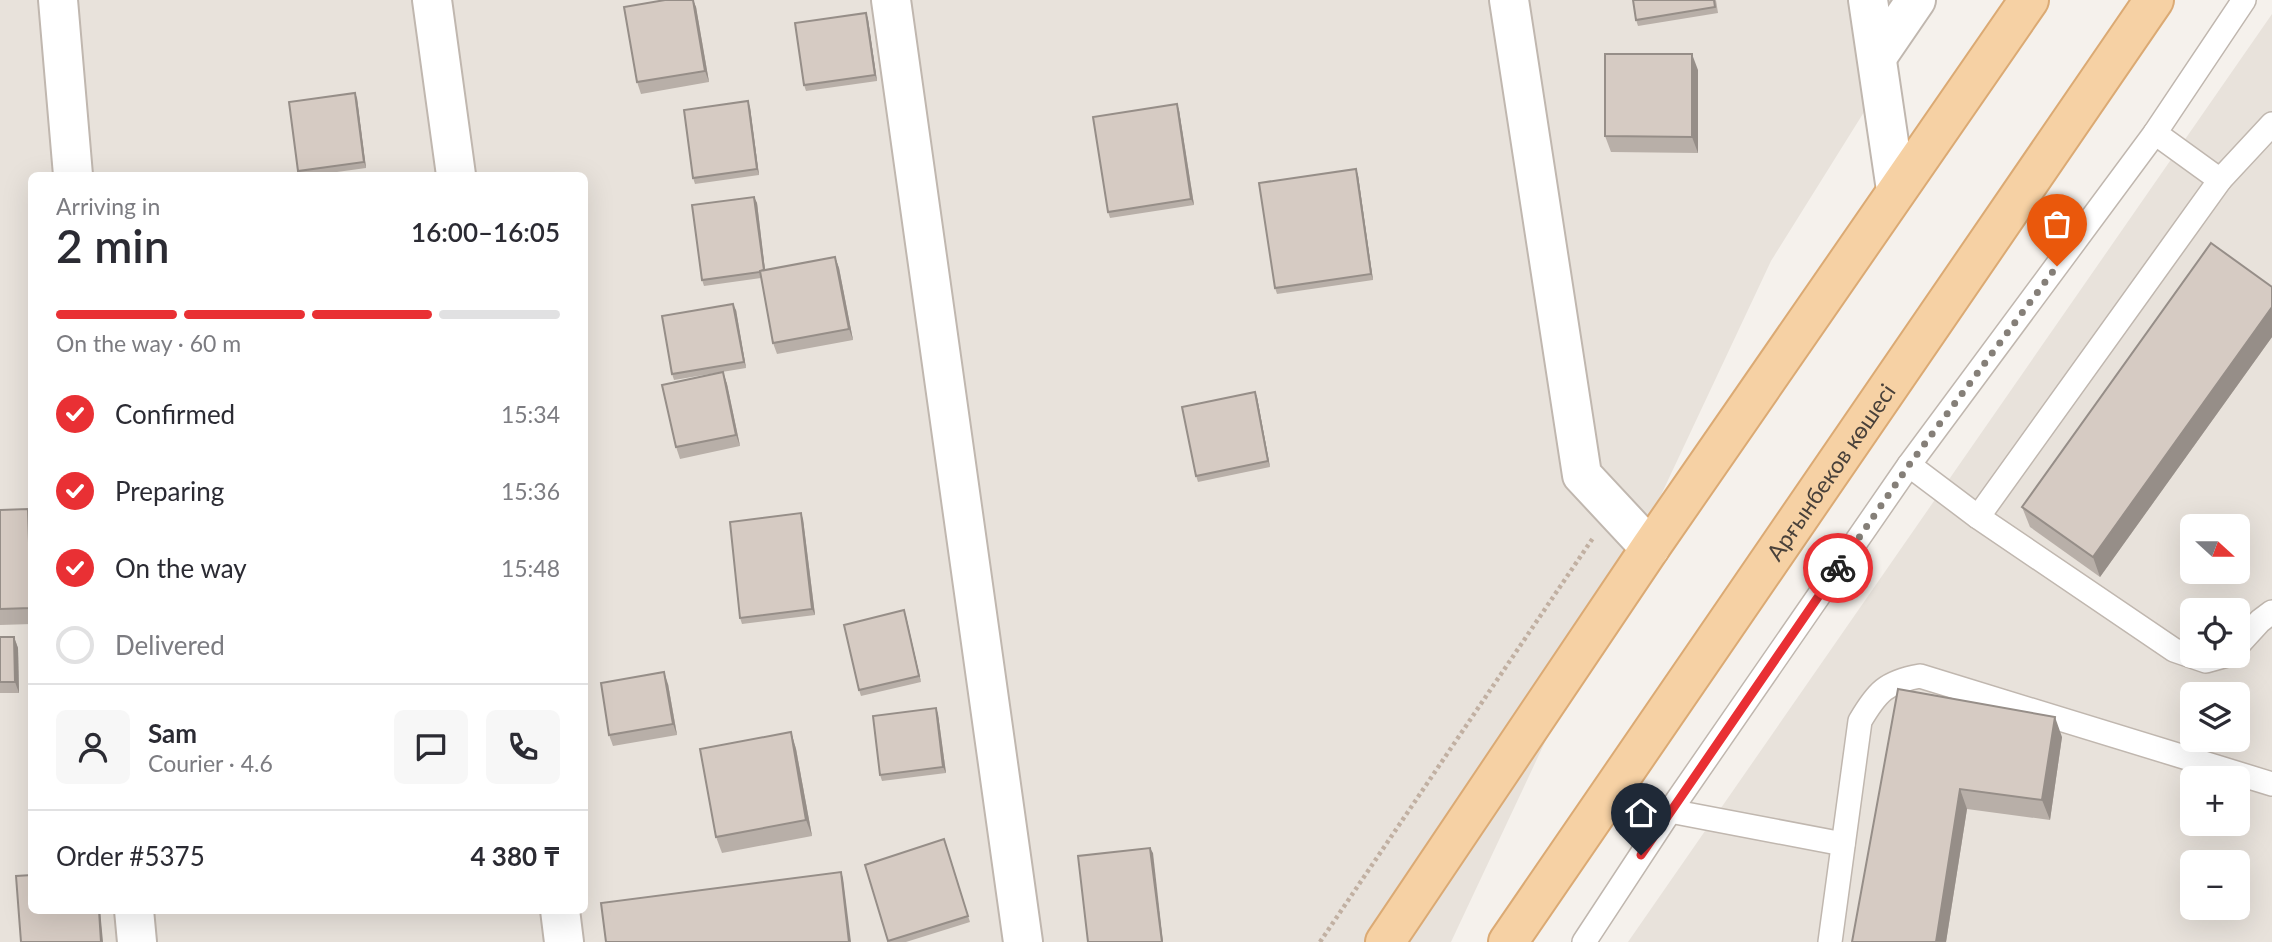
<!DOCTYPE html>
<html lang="en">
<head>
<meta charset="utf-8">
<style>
	body { margin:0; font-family:Lato,sans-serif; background:#f7f7f7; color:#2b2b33; height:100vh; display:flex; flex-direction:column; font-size:26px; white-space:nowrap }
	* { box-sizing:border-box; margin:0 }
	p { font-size:23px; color:#7c7c81 }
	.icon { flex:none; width:38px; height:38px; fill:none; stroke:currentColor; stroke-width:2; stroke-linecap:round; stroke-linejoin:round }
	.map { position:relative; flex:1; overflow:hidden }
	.panel { position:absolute; left:28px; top:172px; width:560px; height:742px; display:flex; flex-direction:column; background:#fff; border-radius:10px; box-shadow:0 7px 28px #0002 }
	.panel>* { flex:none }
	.needle { width:46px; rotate:111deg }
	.tools { position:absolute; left:2180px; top:514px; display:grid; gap:14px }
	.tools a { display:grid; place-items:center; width:70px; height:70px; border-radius:10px; background:#fff; box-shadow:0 7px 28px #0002; font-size:35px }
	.pin { position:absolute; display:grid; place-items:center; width:60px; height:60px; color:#fff; margin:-72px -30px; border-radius:50% 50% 50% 0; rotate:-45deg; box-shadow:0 0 7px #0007 }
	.pin .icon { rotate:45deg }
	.courier { position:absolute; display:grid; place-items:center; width:70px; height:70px; margin:-35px; border:5px solid #e93034; border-radius:50%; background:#fff; color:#222; box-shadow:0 2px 9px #0007 }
	.overview em { font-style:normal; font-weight:600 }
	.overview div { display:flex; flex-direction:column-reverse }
	.overview { display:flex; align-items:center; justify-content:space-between; height:119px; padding:0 28px }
	h1 { font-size:46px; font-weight:600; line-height:52px }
	.bar { display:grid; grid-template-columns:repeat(4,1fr); gap:10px 7px; align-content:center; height:84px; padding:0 28px }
	.bar i { height:9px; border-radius:5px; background:#e1e1e2 }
	.bar .on { background:#e93034 }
	.bar p { grid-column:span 4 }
	.line { display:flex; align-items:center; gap:18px; padding:0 28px; border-top:2px solid #e1e1e2 }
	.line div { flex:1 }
	.round { display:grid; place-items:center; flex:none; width:74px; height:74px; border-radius:10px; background:#f7f7f7 }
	ol { padding:0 28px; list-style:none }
	li { display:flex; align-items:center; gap:21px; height:77px }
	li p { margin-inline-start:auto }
	li .icon { padding:7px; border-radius:50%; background:#e93034; color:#fff; stroke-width:4 }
	li:last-child { color:#7c7c81 }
	li i { width:38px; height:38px; border:4px solid #e1e1e2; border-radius:50% }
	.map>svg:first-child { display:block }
	.residential { fill:#e8e2db; fill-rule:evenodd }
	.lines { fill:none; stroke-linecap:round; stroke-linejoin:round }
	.lane-casing { stroke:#c0b7af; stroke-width:26 }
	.street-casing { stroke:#c0b7af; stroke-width:42 }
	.primary-casing { stroke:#dbaa74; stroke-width:42 }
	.path { stroke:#c1b0a2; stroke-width:4.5; stroke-dasharray:3.5 3.5; stroke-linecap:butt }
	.lane { stroke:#fff; stroke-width:23 }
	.street { stroke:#fff; stroke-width:38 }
	.primary { stroke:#f6d1a4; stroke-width:38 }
	.wall { fill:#b8afa8 }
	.shaded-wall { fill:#968e88 }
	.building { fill:#d6cbc3; stroke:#968e88; stroke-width:2 }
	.done { stroke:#857f78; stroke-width:7; stroke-dasharray:0 12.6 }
	.route { stroke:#e93034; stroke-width:9 }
	.labels { text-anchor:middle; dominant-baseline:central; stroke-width:7; stroke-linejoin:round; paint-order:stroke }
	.street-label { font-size:23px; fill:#49413a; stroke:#fff }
</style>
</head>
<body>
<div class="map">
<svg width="2272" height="942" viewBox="0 0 2272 942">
	<rect width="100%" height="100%" fill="#f5f1ec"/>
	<g class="residential">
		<path d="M 0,0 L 1934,0 L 1771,261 L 1451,942 L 0,942 ZM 32,175 L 584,175 L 584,910 L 32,910 Z"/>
		<path d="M 2272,14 L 2272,942 L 1628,942 ZM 2193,527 L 2238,527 L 2238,572 L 2193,572 ZM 2193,611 L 2238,611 L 2238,656 L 2193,656 ZM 2193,695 L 2238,695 L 2238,740 L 2193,740 ZM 2193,779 L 2238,779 L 2238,824 L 2193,824 ZM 2193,863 L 2238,863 L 2238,908 L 2193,908 Z"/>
	</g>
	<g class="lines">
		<g class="lane-casing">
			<g id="lane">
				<polyline points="2244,0 2155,133 2220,180 2272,124"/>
				<polyline points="2155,133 1909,465 1978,517 2174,650 2206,661 2224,656"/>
				<polyline points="1978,517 2220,180"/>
				<polyline points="2238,645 2260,621 2272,612"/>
				<polyline points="1670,811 1843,844"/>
				<polyline points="1584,942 1670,811 1909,465"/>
				<path d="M 1830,942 L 1860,721 C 1877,692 1886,682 1920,676 L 2272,784"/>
			</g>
		</g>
		<g class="street-casing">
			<g id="street">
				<polyline points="58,0 73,175"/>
				<polyline points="432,0 456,175"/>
				<polyline points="891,0 1023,942"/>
				<polyline points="1509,0 1582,475 1650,548"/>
				<polyline points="1868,0 1896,190"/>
				<polyline points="1877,57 1916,0"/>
				<polyline points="134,910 137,942"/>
				<polyline points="560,910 564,942"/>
			</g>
		</g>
		<g class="primary-casing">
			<g id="primary">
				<polyline points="1385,942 1650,548 2029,0"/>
				<path id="s1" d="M 1508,942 L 2154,0"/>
			</g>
		</g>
		<polyline class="path" points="1320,942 1593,538"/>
		<use href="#lane" class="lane"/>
		<use href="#street" class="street"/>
		<use href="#primary" class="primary"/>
	</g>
	<g class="wall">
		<polygon points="665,0 693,0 696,7 709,82 641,94 637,82"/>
		<polygon points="1716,0 1718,13 1638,26 1636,20"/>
		<polygon points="866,13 868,19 877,81 806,91 804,85"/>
		<polygon points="1698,70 1698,153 1611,152 1605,136"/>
		<polygon points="357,98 366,168 315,175 299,175 298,171"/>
		<polygon points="1177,104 1179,110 1194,205 1110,218 1108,212"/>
		<polygon points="750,107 759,175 695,184 693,178"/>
		<polygon points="1356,169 1358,175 1373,280 1277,294 1275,288"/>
		<polygon points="754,197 757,203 765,270 835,257 839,268 853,340 777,354 773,343 761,278 704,286 702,280"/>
		<polygon points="2272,287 2272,337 2100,577 2030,527 2022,507"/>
		<polygon points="736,310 746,368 674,380 672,374"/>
		<polygon points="723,372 727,384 740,446 680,459 676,447"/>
		<polygon points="1255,392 1257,397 1270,467 1198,482 1196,476"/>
		<polygon points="28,509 32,519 32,624 0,625 0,510"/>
		<polygon points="803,519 815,615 742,624 740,618"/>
		<polygon points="904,610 921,682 861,696 859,690"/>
		<polygon points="0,637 14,637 18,648 19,693 0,693"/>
		<polygon points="668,684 677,735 613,746 609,735"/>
		<polygon points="1898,689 2062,737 2050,820 1967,809 1946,942 1852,942"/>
		<polygon points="936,708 938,714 946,773 882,781 880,775"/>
		<polygon points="791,732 796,749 812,836 722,853 716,837"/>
		<polygon points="944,839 970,922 906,942 889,942 865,865"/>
		<polygon points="387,910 406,910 388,913"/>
	</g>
	<g class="shaded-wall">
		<polygon points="693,0 696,7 709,82 705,71"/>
		<polygon points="866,13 868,19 877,81 875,75"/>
		<polygon points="1692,54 1698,70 1698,153 1692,137"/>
		<polygon points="355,93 357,98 366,168 364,162"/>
		<polygon points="748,101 750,107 759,175 757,169"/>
		<polygon points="1177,104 1179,110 1194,205 1191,199"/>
		<polygon points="1356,169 1358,175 1373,280 1371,274"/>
		<polygon points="754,197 757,203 766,278 764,272"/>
		<polygon points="835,257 839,268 853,340 849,329"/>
		<polygon points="733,304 736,310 746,368 744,362"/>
		<polygon points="2272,307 2272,337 2100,577 2093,557"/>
		<polygon points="723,372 727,384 740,446 736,435"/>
		<polygon points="1255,392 1257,397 1270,467 1268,461"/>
		<polygon points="28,509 32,519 32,610 31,608"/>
		<polygon points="801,513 803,519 815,615 812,609"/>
		<polygon points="904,610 906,616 921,682 919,676"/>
		<polygon points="14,637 18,648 19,693 15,682"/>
		<polygon points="664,672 668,684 677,735 673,724"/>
		<polygon points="936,708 938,714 946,773 943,767"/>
		<polygon points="2055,717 2062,737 2050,820 2042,800"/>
		<polygon points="791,732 796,749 812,836 806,820"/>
		<polygon points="1960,789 1967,809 1946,942 1936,942"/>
		<polygon points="1150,848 1153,853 1163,942 1162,942"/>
		<polygon points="841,872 843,878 851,942 849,942"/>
		<polygon points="99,910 100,910 103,942 101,942"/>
	</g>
	<g class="building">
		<polygon points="665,0 693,0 705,71 637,82 624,7"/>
		<polygon points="1633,0 1714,0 1715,7 1636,20"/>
		<polygon points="866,13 875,75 804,85 795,23"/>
		<polygon points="1605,54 1692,54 1692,137 1605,136"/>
		<polygon points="355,93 364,162 298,171 289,102"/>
		<polygon points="748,101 757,169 693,178 684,110"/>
		<polygon points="1177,104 1191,199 1108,212 1093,117"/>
		<polygon points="1356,169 1371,274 1275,288 1259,183"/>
		<polygon points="754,197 764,270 760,271 760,272 702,280 692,205"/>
		<polygon points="2211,243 2272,287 2272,307 2093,557 2022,507"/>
		<polygon points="835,257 849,329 773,343 760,271"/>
		<polygon points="733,304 744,362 672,374 662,316"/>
		<polygon points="723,372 736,435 676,447 662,385"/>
		<polygon points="1255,392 1268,461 1196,476 1182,407"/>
		<polygon points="28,509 31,608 0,609 0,510"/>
		<polygon points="801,513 812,609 740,618 730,522"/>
		<polygon points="904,610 919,676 859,690 844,625"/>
		<polygon points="0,637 14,637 15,682 0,682"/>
		<polygon points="664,672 673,724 609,735 601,683"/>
		<polygon points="1898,689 2055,717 2042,800 1960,789 1936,942 1852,942"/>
		<polygon points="936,708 943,767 880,775 873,716"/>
		<polygon points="791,732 806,820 716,837 700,749"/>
		<polygon points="944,839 968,916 888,941 865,865"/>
		<polygon points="1150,848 1162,942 1088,942 1078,856"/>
		<polygon points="841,872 849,942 606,942 601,903"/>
		<polygon points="32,875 32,910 99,910 101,942 21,942 16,876"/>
	</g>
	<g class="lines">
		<polyline class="done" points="1838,568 1909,465 2057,266"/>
		<polyline class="route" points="1641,855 1838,568"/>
	</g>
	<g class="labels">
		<g class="street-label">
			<text stroke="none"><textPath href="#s1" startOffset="570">Арғынбеков көшесі</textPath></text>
		</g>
	</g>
</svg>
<div class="tools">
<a><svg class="needle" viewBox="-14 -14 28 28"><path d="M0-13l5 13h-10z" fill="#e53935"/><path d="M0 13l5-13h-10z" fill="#7c7c81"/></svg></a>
<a><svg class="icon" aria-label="locate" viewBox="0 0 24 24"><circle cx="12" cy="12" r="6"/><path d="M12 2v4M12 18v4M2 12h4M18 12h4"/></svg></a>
<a><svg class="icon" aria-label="layers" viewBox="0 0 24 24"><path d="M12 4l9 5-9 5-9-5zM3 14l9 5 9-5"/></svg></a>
<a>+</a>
<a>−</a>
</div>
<div class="pin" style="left:2057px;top:266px;background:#ea580c"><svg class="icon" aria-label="bag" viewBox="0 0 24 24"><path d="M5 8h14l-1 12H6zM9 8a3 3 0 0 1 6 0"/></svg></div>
<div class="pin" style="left:1641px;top:855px;background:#1f2937"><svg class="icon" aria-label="home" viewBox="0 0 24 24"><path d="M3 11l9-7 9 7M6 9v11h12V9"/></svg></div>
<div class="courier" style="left:1838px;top:568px"><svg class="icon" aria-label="bike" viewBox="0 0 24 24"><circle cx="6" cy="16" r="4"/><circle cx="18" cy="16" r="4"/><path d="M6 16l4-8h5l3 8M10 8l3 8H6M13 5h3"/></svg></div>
<section class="panel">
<div class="overview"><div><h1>2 min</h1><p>Arriving in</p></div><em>16:00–16:05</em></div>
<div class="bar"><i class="on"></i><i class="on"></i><i class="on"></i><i></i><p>On the way · 60 m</p></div>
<ol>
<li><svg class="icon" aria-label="check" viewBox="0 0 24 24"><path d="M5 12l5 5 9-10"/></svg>Confirmed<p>15:34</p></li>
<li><svg class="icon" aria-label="check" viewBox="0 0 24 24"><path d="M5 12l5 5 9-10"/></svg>Preparing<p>15:36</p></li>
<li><svg class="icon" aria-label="check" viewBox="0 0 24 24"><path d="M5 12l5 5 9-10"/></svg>On the way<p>15:48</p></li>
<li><i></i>Delivered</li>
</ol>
<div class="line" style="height:126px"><a class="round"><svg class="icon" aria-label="person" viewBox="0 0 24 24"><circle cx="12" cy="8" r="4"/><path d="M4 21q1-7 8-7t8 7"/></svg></a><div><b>Sam</b><p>Courier · 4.6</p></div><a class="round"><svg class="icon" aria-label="chat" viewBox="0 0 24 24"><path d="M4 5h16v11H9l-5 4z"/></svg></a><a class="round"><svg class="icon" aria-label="phone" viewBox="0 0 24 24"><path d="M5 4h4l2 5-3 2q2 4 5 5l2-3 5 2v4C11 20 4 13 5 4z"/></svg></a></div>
<div class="line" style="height:91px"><div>Order #5375</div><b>4 380 ₸</b></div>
</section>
</div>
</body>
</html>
